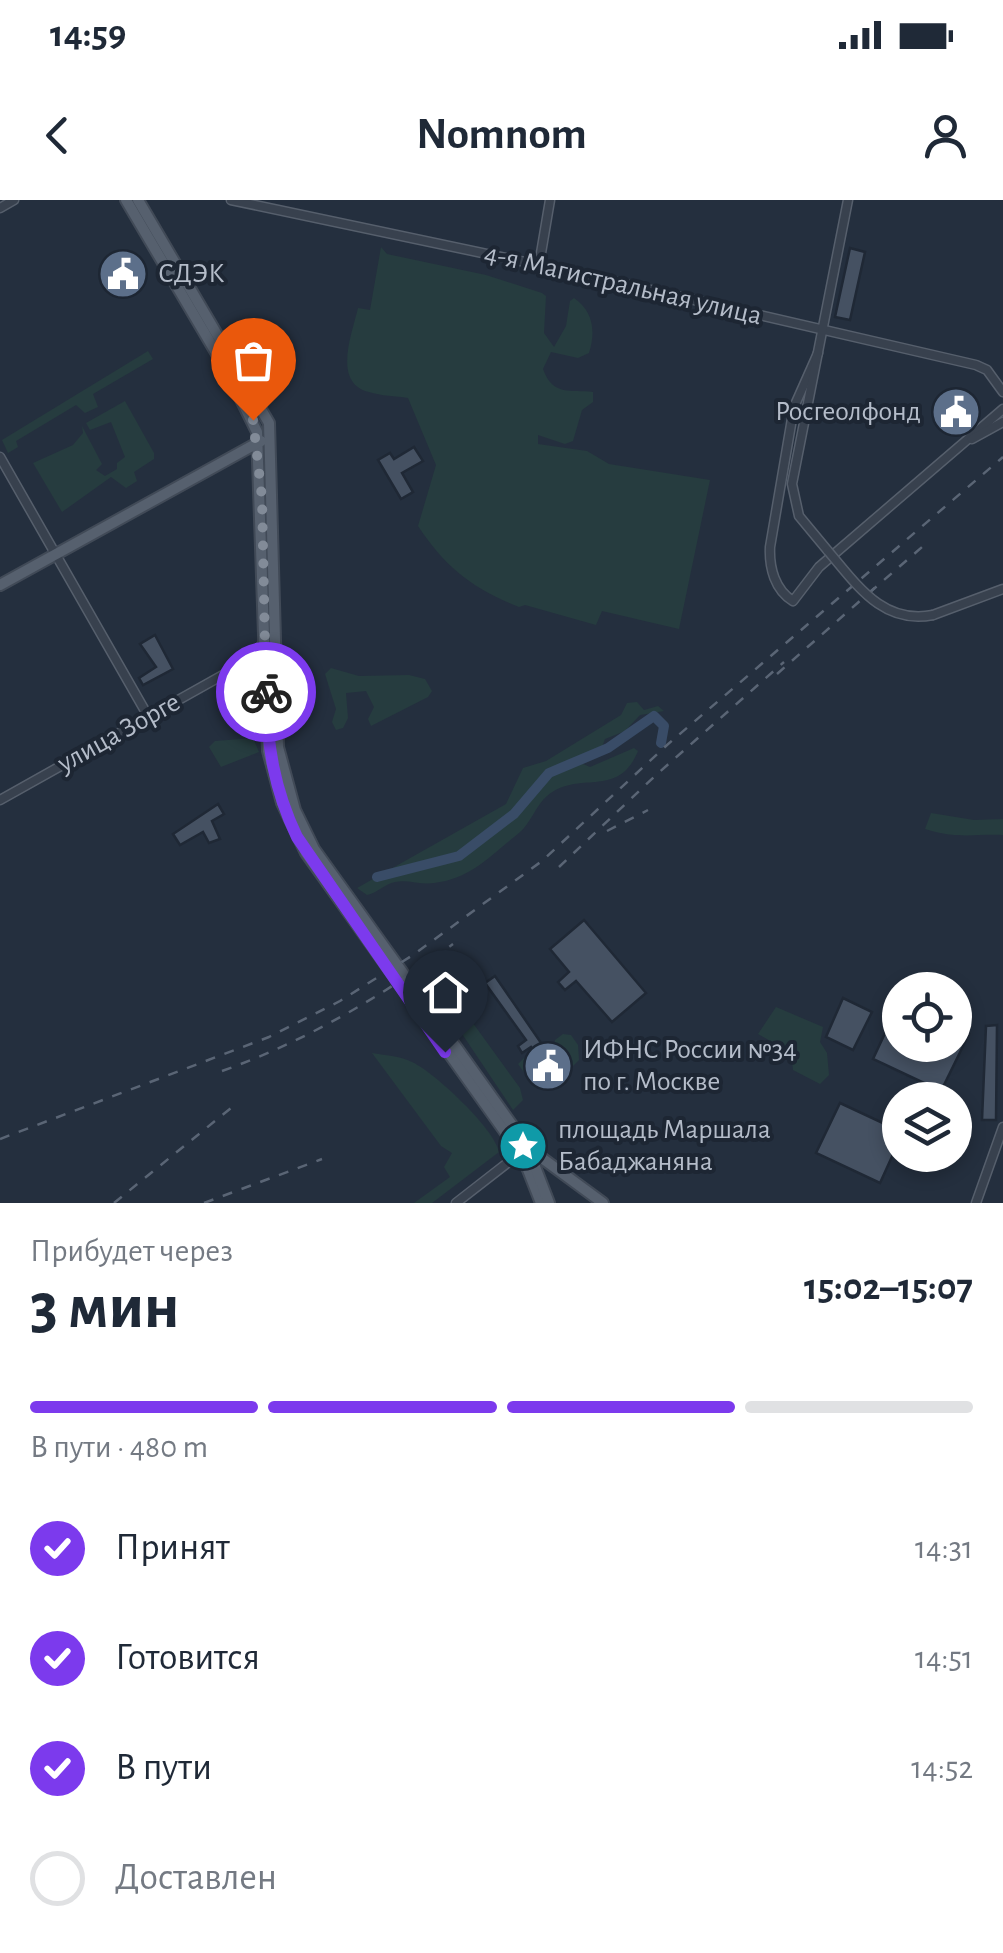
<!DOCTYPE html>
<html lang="ru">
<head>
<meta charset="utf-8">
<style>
	body { margin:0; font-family:"Alegreya Sans",sans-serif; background:#f6f6f7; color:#1f2937; height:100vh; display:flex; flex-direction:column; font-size:38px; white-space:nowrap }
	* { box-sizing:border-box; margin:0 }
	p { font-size:32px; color:#747a83 }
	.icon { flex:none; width:55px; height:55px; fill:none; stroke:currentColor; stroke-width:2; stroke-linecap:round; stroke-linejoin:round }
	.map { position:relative; height:1003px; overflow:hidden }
	.sheet { display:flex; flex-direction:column; background:#fff; flex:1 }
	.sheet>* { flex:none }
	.tools { position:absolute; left:882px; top:772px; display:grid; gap:20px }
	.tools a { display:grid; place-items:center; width:90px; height:90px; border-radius:50%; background:#fff; box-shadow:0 5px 15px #0003; font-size:50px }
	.pin { position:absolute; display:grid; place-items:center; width:85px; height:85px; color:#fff; margin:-102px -42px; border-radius:50% 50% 50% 0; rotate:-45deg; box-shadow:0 0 10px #0007 }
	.pin .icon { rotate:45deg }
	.courier { position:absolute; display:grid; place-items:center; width:100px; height:100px; margin:-50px; border:8px solid #7c3aed; border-radius:50%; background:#fff; color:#222; box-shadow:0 2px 12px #0007 }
	.summary em { font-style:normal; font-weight:700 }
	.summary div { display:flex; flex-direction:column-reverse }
	.summary { display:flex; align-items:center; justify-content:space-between; height:170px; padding:0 30px }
	h1 { font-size:65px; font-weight:700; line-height:75px }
	.bar { display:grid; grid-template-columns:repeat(4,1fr); gap:15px 10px; align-content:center; height:120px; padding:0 30px }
	.bar i { height:12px; border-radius:8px; background:#e0e1e3 }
	.bar .selected { background:#7c3aed }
	.bar p { grid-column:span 4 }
	ol { padding:0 30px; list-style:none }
	li { display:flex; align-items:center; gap:30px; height:110px }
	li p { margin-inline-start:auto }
	li .icon { padding:10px; border-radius:50%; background:#7c3aed; color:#fff; stroke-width:4 }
	li:last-child { color:#747a83 }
	li i { width:55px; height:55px; border:5px solid #e0e1e3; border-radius:50% }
	.status { display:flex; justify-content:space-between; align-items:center; height:70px; padding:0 50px; background:#fff; direction:ltr }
	.status svg { height:28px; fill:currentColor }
	header { display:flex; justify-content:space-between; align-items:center; height:130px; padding:0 30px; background:#fff; font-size:45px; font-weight:700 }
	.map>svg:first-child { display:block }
	.green { fill:#263c3f }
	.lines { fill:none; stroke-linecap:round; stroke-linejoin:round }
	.river { stroke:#394c67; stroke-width:10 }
	.building { fill:#455162; stroke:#1f2835; stroke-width:2.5 }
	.minor-casing { stroke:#565f6c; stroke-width:11 }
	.major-casing { stroke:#414a57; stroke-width:14 }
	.minor { stroke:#38414e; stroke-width:8 }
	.major { stroke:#56606e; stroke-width:10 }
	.rail { stroke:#5a6575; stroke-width:2.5; stroke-dasharray:10 10; stroke-linecap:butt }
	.minor-bridge-casing { stroke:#565f6c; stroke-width:11; stroke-linecap:butt }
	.minor-bridge { stroke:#38414e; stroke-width:8 }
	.done { stroke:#828b98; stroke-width:10; stroke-dasharray:0 18 }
	.route { stroke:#7c3aed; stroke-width:12 }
	.labels { text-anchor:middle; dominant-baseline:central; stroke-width:8; stroke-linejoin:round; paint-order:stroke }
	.poi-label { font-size:28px; fill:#b4bcc9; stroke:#1d2633; text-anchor:start }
	.street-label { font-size:28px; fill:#b4bcc9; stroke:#1d2633 }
</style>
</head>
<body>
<div class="status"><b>14:59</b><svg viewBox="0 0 49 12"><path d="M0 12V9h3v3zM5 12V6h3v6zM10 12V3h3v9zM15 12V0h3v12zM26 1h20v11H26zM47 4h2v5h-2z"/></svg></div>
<header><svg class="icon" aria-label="back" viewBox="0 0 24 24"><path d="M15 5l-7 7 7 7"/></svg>Nomnom<svg class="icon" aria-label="person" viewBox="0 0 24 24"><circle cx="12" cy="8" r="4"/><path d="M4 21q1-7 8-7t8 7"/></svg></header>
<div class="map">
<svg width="1003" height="1003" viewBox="0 0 1003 1003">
	<rect width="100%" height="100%" fill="#242f3e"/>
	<g class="green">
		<path d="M 381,47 L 387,54 L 486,75 L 542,93 L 546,96 L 544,133 L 554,147 L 566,126 L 570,101 L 574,98 C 593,111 596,131 589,153 L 578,158 L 551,152 L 543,169 C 553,197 571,189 593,192 L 593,202 L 582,210 L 573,241 L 565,244 L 538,235 L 538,244 L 587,251 L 609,264 L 710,280 L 679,429 L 602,411 L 596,425 L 525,405 L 519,407 C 473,389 445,367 418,326 L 436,265 L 408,198 C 396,196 381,196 369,192 C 332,183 352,134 358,108 L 370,110 Z"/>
		<polygon points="287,147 296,167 288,171 292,180 269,193 277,208 253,169 255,164"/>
		<polygon points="148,151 153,159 93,194 98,207 85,213 76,205 16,241 18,247 8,253 2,240"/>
		<polygon points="125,201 154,253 154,259 134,272 137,281 126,288 111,277 62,312 33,263 73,245 83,233 82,226 102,264 96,270 105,276 117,269 117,263 125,257 111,222 90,230 86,223"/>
		<polygon points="331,468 359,476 409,475 425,479 432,491 428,497 371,526 368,519 374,507 366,491 346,493 348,518 343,528 336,530 332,522 336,509 325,474"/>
		<path d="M 637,502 L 644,510 L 658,506 L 664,511 L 640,515 L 625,531 L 605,539 L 602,547 L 582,556 L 583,564 L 590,567 L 634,548 L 638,551 C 618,600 579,569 547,596 C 536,605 531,623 519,633 C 491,655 471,679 434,683 C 421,685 407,679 395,682 C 385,684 377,693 367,695 L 357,688 L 506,604 L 523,568 L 546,561 L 621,515 L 627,503 Z"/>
		<polygon points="253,538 259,552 221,567 209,547 215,541"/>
		<path d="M 931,613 L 974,620 L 1003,619 L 1003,635 C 972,634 956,639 925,629 Z"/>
		<polygon points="776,807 823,827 820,842 827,853 829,875 820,884 793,870 791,853 758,834"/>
		<polygon points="462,808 520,888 523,900 513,910 450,816"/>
		<polygon points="563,834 571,835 578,845 579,860 563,876 535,888 518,864 530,852 551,876 560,868 554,853 555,840"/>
		<path d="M 372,853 C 384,855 400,856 412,862 C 434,872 495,929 499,952 L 432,1003 L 414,1003 L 450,977 L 444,967 L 452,953 L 441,946 Z"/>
	</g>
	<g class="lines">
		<polyline class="river" points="377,677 459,656 514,614 549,573 608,548 654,516 664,526 661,543"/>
	</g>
	<g class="building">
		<polygon points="850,48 865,52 850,120 835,117"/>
		<polygon points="414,247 423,261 402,273 413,292 401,299 378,260 390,253 394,259"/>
		<polygon points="155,435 173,469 143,485 139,478 156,467 140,444"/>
		<polygon points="218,604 224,614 212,621 220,639 209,643 203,632 180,645 173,634"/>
		<polygon points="584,720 646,793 612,822 576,781 565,790 558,782 569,772 550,749"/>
		<polygon points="495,776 559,869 551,875 531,847 522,853 518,846 526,840 485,783"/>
		<polygon points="843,798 872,812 853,850 826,837"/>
		<polygon points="900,801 900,845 955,845 955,828 969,834 941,891 873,859"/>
		<polygon points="997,825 996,920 982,920 986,826"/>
		<polygon points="840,903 900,931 900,939 880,983 816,953"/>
	</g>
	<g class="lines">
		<g class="minor-casing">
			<g id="minor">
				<polyline points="231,0 577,73 976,165 987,170 1003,192"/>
				<polyline points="0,8 14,0"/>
				<polyline points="539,65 550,0"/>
				<path d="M 818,153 L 794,207 L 770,347 C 769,368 775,390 793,401 L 819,367 L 1003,209"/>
				<polyline points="972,239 1003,222"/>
				<polyline points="0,257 148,516"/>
				<polyline points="828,351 799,316 792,284 848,0"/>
				<polyline points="933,415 1003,389"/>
				<polyline points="0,600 239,466 265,442"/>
				<polyline points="456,1003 524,950"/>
				<polyline points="976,1003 1003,927"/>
			</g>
		</g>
		<g class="major-casing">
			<g id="major">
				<polyline points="126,0 227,171 257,232 268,551 282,603 306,653 523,957 541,1003"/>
				<polyline points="138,0 269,223 278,547 295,610 314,649 527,946 549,1003"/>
				<polyline points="0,385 261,241"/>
				<polyline points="531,950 603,1003"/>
			</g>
		</g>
		<use href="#minor" class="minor"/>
		<use href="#major" class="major"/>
		<g class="rail">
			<polyline points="869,393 929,341"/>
			<polyline points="777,474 878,385"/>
			<polyline points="607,631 648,610"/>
			<polyline points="559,667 656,575 784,462"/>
			<path d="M 222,871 C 306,841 381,797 453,744"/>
			<polyline points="0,939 269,837 340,801 413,755 542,661 667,545 1003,257"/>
			<polyline points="114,1003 231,908"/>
			<polyline points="204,1003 322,959"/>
		</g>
		<g class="minor-bridge-casing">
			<path id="minor-bridge" d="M 828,351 C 857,385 883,425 933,415"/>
		</g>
		<use href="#minor-bridge" class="minor-bridge"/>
	</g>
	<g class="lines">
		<polyline class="done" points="253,220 262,298 266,492"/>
		<path class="route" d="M 266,492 C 267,545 274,589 297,637 L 445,852"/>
	</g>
	<defs>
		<g id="civic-disc" transform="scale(2.5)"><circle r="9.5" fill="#5c6f8a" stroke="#1d2633"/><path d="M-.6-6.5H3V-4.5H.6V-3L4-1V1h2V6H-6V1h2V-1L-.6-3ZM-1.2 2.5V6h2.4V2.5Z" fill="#fff"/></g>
		<g id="sight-disc" transform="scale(2.5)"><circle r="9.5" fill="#0f9aa8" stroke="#1d2633"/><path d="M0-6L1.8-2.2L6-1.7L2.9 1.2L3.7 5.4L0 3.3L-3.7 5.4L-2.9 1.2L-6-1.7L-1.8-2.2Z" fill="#fff"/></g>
	</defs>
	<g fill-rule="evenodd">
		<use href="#civic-disc" x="123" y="74"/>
		<use href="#civic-disc" x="956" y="212"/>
		<use href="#civic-disc" x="548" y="866"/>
		<use href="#sight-disc" x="523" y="946"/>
	</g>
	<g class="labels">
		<g class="poi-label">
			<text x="158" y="74">СДЭК</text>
			<text x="921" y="212" text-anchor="end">Росгеолфонд</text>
			<text x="583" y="850">ИФНС России №34<tspan x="583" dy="32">по г. Москве</tspan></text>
			<text x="558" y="930">площадь Маршала<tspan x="558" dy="32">Бабаджаняна</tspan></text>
		</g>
		<g class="street-label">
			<text transform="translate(623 85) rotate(13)">4-я Магистральная улица</text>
			<text transform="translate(119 533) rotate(-29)">улица Зорге</text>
		</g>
	</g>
</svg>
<div class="tools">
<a><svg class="icon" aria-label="locate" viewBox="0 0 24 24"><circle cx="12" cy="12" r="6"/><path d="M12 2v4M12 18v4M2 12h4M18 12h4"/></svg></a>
<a><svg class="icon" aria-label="layers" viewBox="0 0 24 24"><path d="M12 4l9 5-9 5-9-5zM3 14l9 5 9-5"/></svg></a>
</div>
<div class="pin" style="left:253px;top:220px;background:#ea580c"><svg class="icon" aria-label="bag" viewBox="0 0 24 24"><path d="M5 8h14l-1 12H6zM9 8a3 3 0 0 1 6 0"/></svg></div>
<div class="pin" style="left:445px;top:852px;background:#1f2937"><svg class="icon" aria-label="home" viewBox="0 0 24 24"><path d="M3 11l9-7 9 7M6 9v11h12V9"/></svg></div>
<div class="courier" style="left:266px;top:492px"><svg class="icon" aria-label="bike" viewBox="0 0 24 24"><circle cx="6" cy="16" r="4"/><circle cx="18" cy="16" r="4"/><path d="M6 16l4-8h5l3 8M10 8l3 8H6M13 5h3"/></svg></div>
</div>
<section class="sheet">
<div class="summary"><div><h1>3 мин</h1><p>Прибудет через</p></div><em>15:02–15:07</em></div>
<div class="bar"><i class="selected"></i><i class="selected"></i><i class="selected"></i><i></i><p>В пути · 480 m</p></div>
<ol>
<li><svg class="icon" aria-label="check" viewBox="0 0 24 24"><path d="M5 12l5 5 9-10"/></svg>Принят<p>14:31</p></li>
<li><svg class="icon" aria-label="check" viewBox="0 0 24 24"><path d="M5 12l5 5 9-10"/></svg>Готовится<p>14:51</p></li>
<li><svg class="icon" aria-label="check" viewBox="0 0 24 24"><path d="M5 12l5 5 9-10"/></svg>В пути<p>14:52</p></li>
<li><i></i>Доставлен</li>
</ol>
</section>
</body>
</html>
